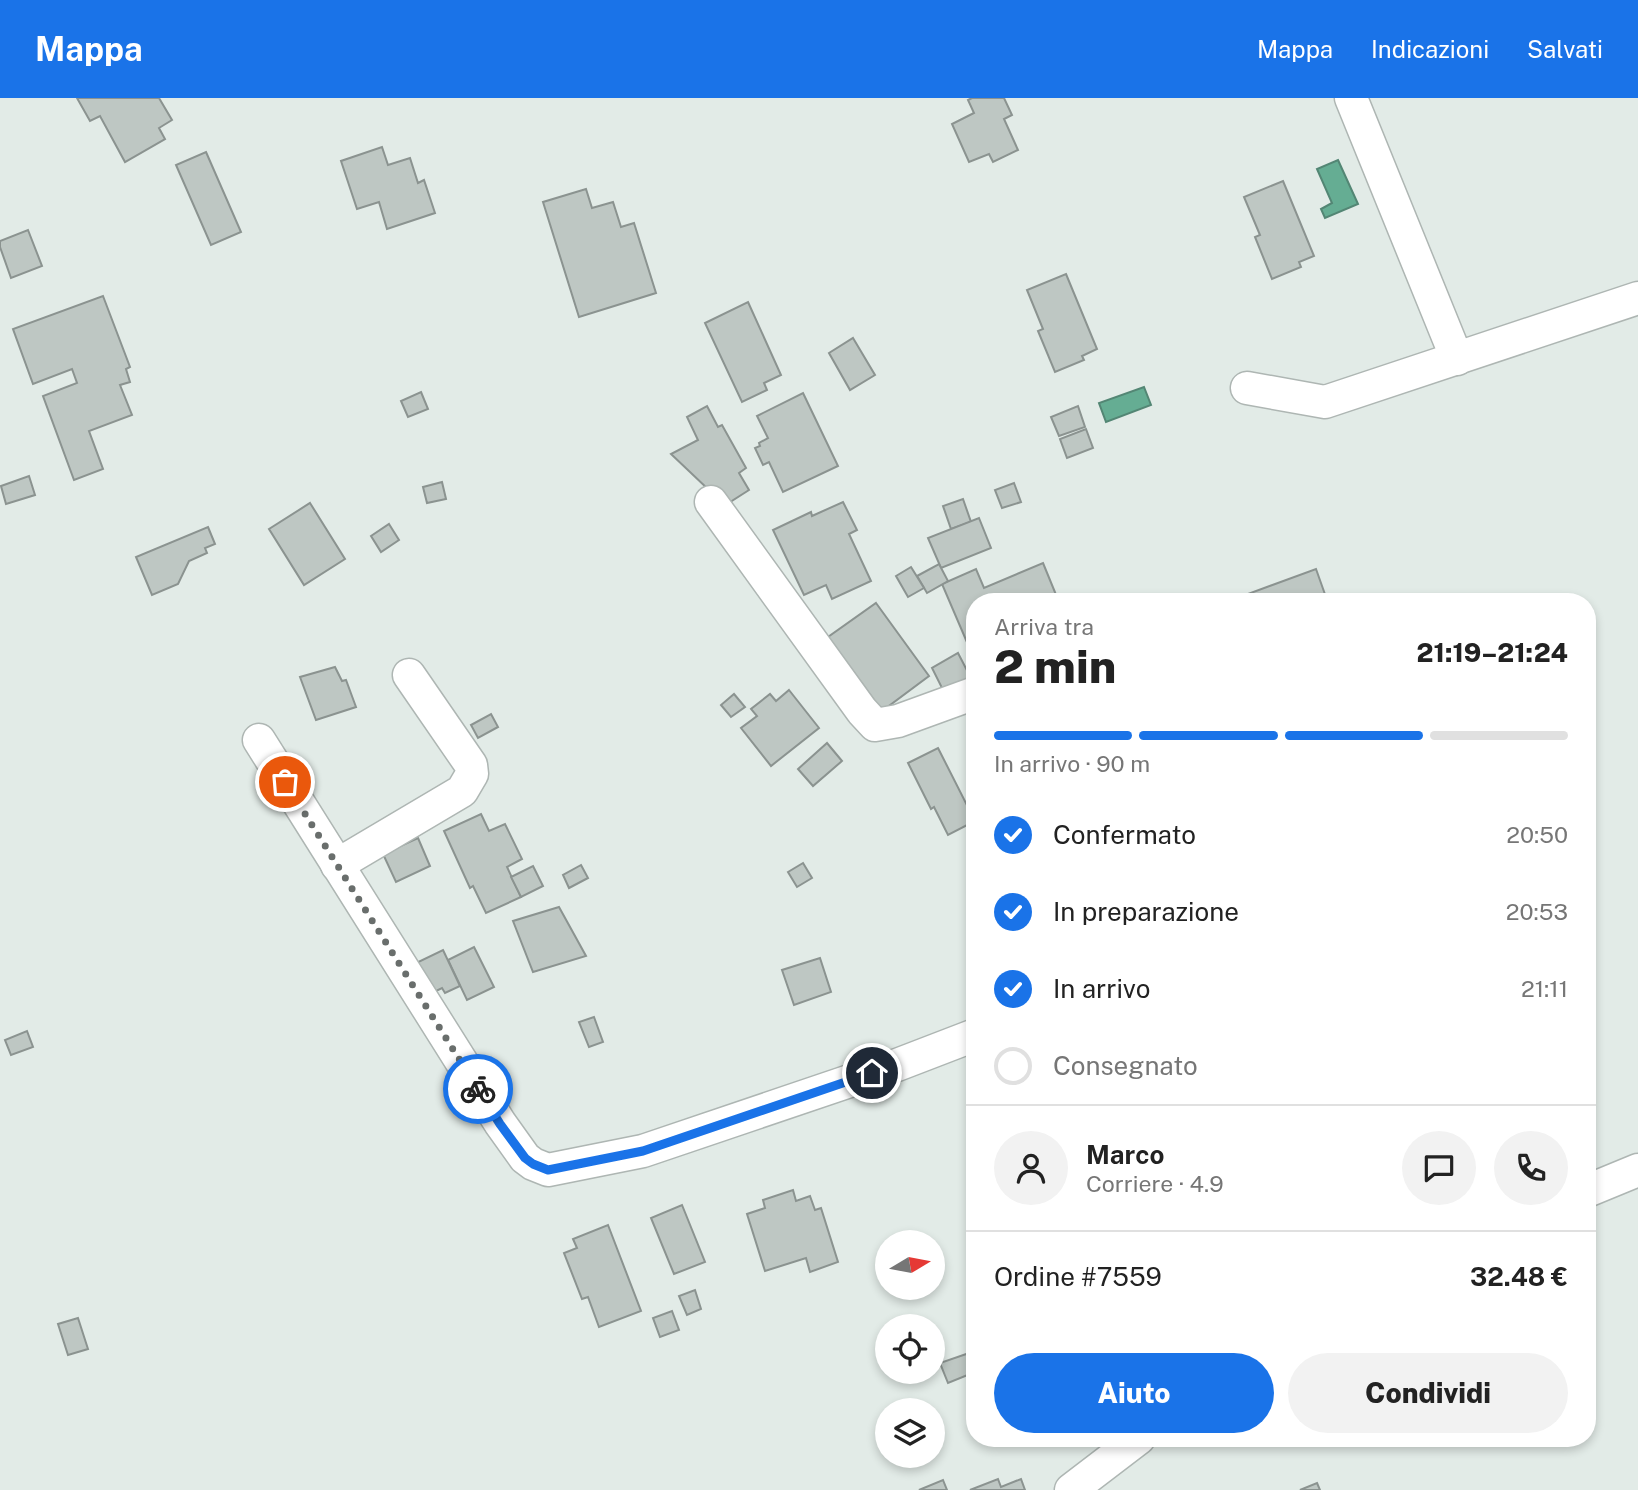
<!DOCTYPE html>
<html lang="it">
<head>
<meta charset="utf-8">
<style>
	body { margin:0; font-family:"Public Sans",sans-serif; background:#f2f2f2; color:#222; height:100vh; display:flex; flex-direction:column; font-size:26px; white-space:nowrap }
	* { box-sizing:border-box; margin:0 }
	p { font-size:23px; color:#767676 }
	.icon { flex:none; width:38px; height:38px; fill:none; stroke:currentColor; stroke-width:2; stroke-linecap:round; stroke-linejoin:round }
	.map { position:relative; flex:1; overflow:hidden }
	.panel { position:absolute; left:966px; top:495px; width:630px; height:854px; display:flex; flex-direction:column; background:#fff; border-radius:28px; box-shadow:0 4px 10px #0003 }
	.panel>* { flex:none }
	.needle { width:46px; rotate:80deg }
	.tools { position:absolute; left:875px; top:1132px; display:grid; gap:14px }
	.tools a { display:grid; place-items:center; width:70px; height:70px; border-radius:50%; background:#fff; box-shadow:0 4px 10px #0003; font-size:35px }
	.pin { position:absolute; display:grid; place-items:center; width:60px; height:60px; color:#fff; margin:-30px; border:4px solid #fff; border-radius:50%; box-shadow:0 2px 7px #0007 }
	.courier { position:absolute; display:grid; place-items:center; width:70px; height:70px; margin:-35px; border:5px solid #1a73e8; border-radius:50%; background:#fff; color:#222; box-shadow:0 2px 9px #0007 }
	.head em { font-style:normal; font-weight:800 }
	.head div { display:flex; flex-direction:column-reverse }
	.head { display:flex; align-items:center; justify-content:space-between; height:119px; padding:0 28px }
	h1 { font-size:46px; font-weight:800; line-height:52px }
	.bar { display:grid; grid-template-columns:repeat(4,1fr); gap:10px 7px; align-content:center; height:84px; padding:0 28px }
	.bar i { height:9px; border-radius:5px; background:#e0e0e0 }
	.bar .active { background:#1a73e8 }
	.bar p { grid-column:span 4 }
	.line { display:flex; align-items:center; gap:18px; padding:0 28px; border-top:2px solid #e0e0e0 }
	.line div { flex:1 }
	.round { display:grid; place-items:center; flex:none; width:74px; height:74px; border-radius:37px; background:#f2f2f2 }
	ol { padding:0 28px; list-style:none }
	li { display:flex; align-items:center; gap:21px; height:77px }
	li p { margin-inline-start:auto }
	li .icon { padding:7px; border-radius:50%; background:#1a73e8; color:#fff; stroke-width:4 }
	li:last-child { color:#767676 }
	li i { width:38px; height:38px; border:4px solid #e0e0e0; border-radius:50% }
	.button { display:flex; gap:14px; margin-top:auto; padding:14px 28px }
	.button a { flex:1; height:80px; border-radius:42px; background:#1a73e8; color:#fff; font-size:28px; font-weight:800; line-height:80px; text-align:center }
	.button a+a { background:#f2f2f2; color:#222 }
	header { display:flex; align-items:center; gap:42px; box-sizing:border-box; height:98px; padding:0 35px; background:#1a73e8; color:#fff }
	header strong { font-size:33px }
	nav { display:flex; gap:38px; margin-inline-start:auto; font-size:24px }
	.map>svg:first-child { display:block }
	.water { fill:#65ad93; stroke:#538674; stroke-width:2 }
	.building { fill:#bec7c3; stroke:#8b9390; stroke-width:2 }
	.lines { fill:none; stroke-linecap:round; stroke-linejoin:round }
	.minor-casing { stroke:#aeb6b3; stroke-width:35 }
	.minor { stroke:#fff; stroke-width:32 }
	.done { stroke:#696e6c; stroke-width:7; stroke-dasharray:0 12.6 }
	.route { stroke:#1a73e8; stroke-width:9 }
</style>
</head>
<body>
<header>
<strong>Mappa</strong>
<nav><a>Mappa</a><a>Indicazioni</a><a>Salvati</a></nav>
</header>
<div class="map">
<svg width="1638" height="1392" viewBox="0 0 1638 1392">
	<rect width="100%" height="100%" fill="#e2ebe7"/>
	<g class="water">
		<polygon points="1338,62 1358,106 1325,120 1321,111 1332,105 1317,71"/>
		<polygon points="1144,289 1151,307 1106,324 1099,305"/>
	</g>
	<g class="building">
		<polygon points="77,0 159,0 172,22 159,30 165,41 125,64 100,18 90,23"/>
		<polygon points="972,0 1004,0 1012,17 1004,21 1018,52 993,64 989,56 969,64 952,26 974,15 968,2"/>
		<polygon points="382,49 388,67 410,60 418,85 424,82 435,115 387,131 379,104 357,111 341,63"/>
		<polygon points="206,54 241,134 211,147 176,67"/>
		<polygon points="1283,83 1314,158 1299,164 1301,169 1272,181 1255,139 1260,137 1244,99"/>
		<polygon points="586,91 592,110 613,104 621,129 634,125 656,195 579,219 543,104"/>
		<polygon points="28,132 42,168 11,180 0,149 0,143"/>
		<polygon points="1066,176 1097,251 1082,258 1084,262 1055,274 1038,233 1043,231 1027,192"/>
		<polygon points="103,198 130,269 126,271 130,284 120,287 132,317 89,333 103,371 74,382 43,298 77,285 72,271 33,286 13,231"/>
		<polygon points="748,204 781,277 764,285 767,292 742,304 705,225"/>
		<polygon points="853,240 875,277 850,292 829,255"/>
		<polygon points="421,294 428,311 408,319 401,303"/>
		<polygon points="803,295 838,368 783,394 769,364 763,367 755,350 760,348 759,345 768,340 757,318"/>
		<polygon points="707,308 718,329 722,327 746,370 739,375 749,392 727,406 710,393 671,356 698,342 687,319"/>
		<polygon points="1078,308 1085,329 1059,338 1051,319"/>
		<polygon points="1086,331 1093,350 1067,360 1060,341"/>
		<polygon points="29,378 35,397 6,406 1,388"/>
		<polygon points="442,384 446,401 427,405 423,389"/>
		<polygon points="1014,385 1021,404 1002,410 995,392"/>
		<polygon points="963,401 971,424 951,431 943,408"/>
		<polygon points="843,404 857,432 849,436 871,483 832,501 826,487 804,497 773,432 811,414 812,418"/>
		<polygon points="310,405 345,461 304,487 269,431"/>
		<polygon points="979,420 991,450 941,470 928,440"/>
		<polygon points="389,426 399,442 381,454 371,438"/>
		<polygon points="208,429 215,446 205,450 207,455 189,463 178,486 152,497 136,459"/>
		<polygon points="1043,465 1059,504 975,504 975,555 972,556 942,486 976,471 984,490"/>
		<polygon points="939,466 948,483 927,495 917,478"/>
		<polygon points="911,469 924,490 908,499 896,478"/>
		<polygon points="1316,471 1327,502 1323,504 1248,504 1245,497"/>
		<polygon points="876,505 929,578 882,613 828,539"/>
		<polygon points="958,555 973,584 946,598 932,570"/>
		<polygon points="335,569 342,583 346,582 356,609 316,622 300,579"/>
		<polygon points="789,592 819,630 771,668 741,630 757,618 751,611 770,596 776,603"/>
		<polygon points="734,596 745,609 731,619 721,607"/>
		<polygon points="491,616 498,629 478,640 471,627"/>
		<polygon points="827,645 842,663 813,688 798,671"/>
		<polygon points="938,650 975,723 948,737 934,709 931,711 908,665"/>
		<polygon points="481,716 489,733 505,726 522,761 507,769 521,799 486,815 473,788 470,790 444,733"/>
		<polygon points="418,740 430,768 396,784 383,756"/>
		<polygon points="803,765 812,780 797,789 788,774"/>
		<polygon points="581,767 588,780 569,790 563,777"/>
		<polygon points="533,768 543,788 521,799 511,779"/>
		<polygon points="559,809 586,858 533,874 513,823"/>
		<polygon points="474,849 494,889 467,902 448,862"/>
		<polygon points="443,852 460,888 445,895 442,890 424,899 410,868"/>
		<polygon points="820,860 831,894 794,907 782,872"/>
		<polygon points="594,919 603,944 589,949 579,924"/>
		<polygon points="27,933 33,949 11,957 5,942"/>
		<polygon points="793,1092 796,1103 810,1098 815,1112 821,1110 838,1164 810,1174 806,1160 765,1173 747,1116 765,1110 763,1102"/>
		<polygon points="682,1107 705,1164 674,1176 651,1120"/>
		<polygon points="608,1127 641,1213 599,1229 588,1199 582,1201 564,1155 577,1150 573,1141"/>
		<polygon points="695,1192 701,1211 687,1217 679,1198"/>
		<polygon points="672,1213 679,1232 660,1239 653,1220"/>
		<polygon points="78,1220 88,1251 68,1257 58,1226"/>
		<polygon points="975,1253 975,1274 948,1285 940,1265"/>
		<polygon points="998,1381 1001,1389 1021,1381 1025,1392 970,1392"/>
		<polygon points="943,1382 947,1392 919,1392"/>
		<polygon points="1317,1385 1320,1392 1300,1392"/>
	</g>
	<g class="lines">
		<g class="minor-casing">
			<g id="minor">
				<polyline points="1351,0 1457,261"/>
				<polyline points="1247,290 1325,304 1638,200"/>
				<polyline points="711,404 862,613 875,627 898,623 975,595"/>
				<polyline points="259,642 500,1025 525,1060 533,1066 548,1072 643,1053 897,967 975,937"/>
				<polyline points="337,767 462,693 472,676 471,667 409,577"/>
				<polyline points="1587,1093 1638,1072"/>
				<polyline points="1071,1392 1139,1340"/>
			</g>
		</g>
		<use href="#minor" class="minor"/>
	</g>
	<g class="lines">
		<polyline class="done" points="285,684 478,991"/>
		<polyline class="route" points="478,991 500,1026 525,1060 533,1066 548,1072 643,1053 872,975"/>
	</g>
</svg>
<div class="tools">
<a><svg class="needle" viewBox="-14 -14 28 28"><path d="M0-13l5 13h-10z" fill="#e53935"/><path d="M0 13l5-13h-10z" fill="#767676"/></svg></a>
<a><svg class="icon" aria-label="locate" viewBox="0 0 24 24"><circle cx="12" cy="12" r="6"/><path d="M12 2v4M12 18v4M2 12h4M18 12h4"/></svg></a>
<a><svg class="icon" aria-label="layers" viewBox="0 0 24 24"><path d="M12 4l9 5-9 5-9-5zM3 14l9 5 9-5"/></svg></a>
</div>
<div class="pin" style="left:285px;top:684px;background:#ea580c"><svg class="icon" aria-label="bag" viewBox="0 0 24 24"><path d="M5 8h14l-1 12H6zM9 8a3 3 0 0 1 6 0"/></svg></div>
<div class="pin" style="left:872px;top:975px;background:#1f2937"><svg class="icon" aria-label="home" viewBox="0 0 24 24"><path d="M3 11l9-7 9 7M6 9v11h12V9"/></svg></div>
<div class="courier" style="left:478px;top:991px"><svg class="icon" aria-label="bike" viewBox="0 0 24 24"><circle cx="6" cy="16" r="4"/><circle cx="18" cy="16" r="4"/><path d="M6 16l4-8h5l3 8M10 8l3 8H6M13 5h3"/></svg></div>
<section class="panel">
<div class="head"><div><h1>2 min</h1><p>Arriva tra</p></div><em>21:19–21:24</em></div>
<div class="bar"><i class="active"></i><i class="active"></i><i class="active"></i><i></i><p>In arrivo · 90 m</p></div>
<ol>
<li><svg class="icon" aria-label="check" viewBox="0 0 24 24"><path d="M5 12l5 5 9-10"/></svg>Confermato<p>20:50</p></li>
<li><svg class="icon" aria-label="check" viewBox="0 0 24 24"><path d="M5 12l5 5 9-10"/></svg>In preparazione<p>20:53</p></li>
<li><svg class="icon" aria-label="check" viewBox="0 0 24 24"><path d="M5 12l5 5 9-10"/></svg>In arrivo<p>21:11</p></li>
<li><i></i>Consegnato</li>
</ol>
<div class="line" style="height:126px"><a class="round"><svg class="icon" aria-label="person" viewBox="0 0 24 24"><circle cx="12" cy="8" r="4"/><path d="M4 21q1-7 8-7t8 7"/></svg></a><div><b>Marco</b><p>Corriere · 4.9</p></div><a class="round"><svg class="icon" aria-label="chat" viewBox="0 0 24 24"><path d="M4 5h16v11H9l-5 4z"/></svg></a><a class="round"><svg class="icon" aria-label="phone" viewBox="0 0 24 24"><path d="M5 4h4l2 5-3 2q2 4 5 5l2-3 5 2v4C11 20 4 13 5 4z"/></svg></a></div>
<div class="line" style="height:91px"><div>Ordine #7559</div><b>32.48 €</b></div>
<div class="button"><a>Aiuto</a><a>Condividi</a></div>
</section>
</div>
</body>
</html>
